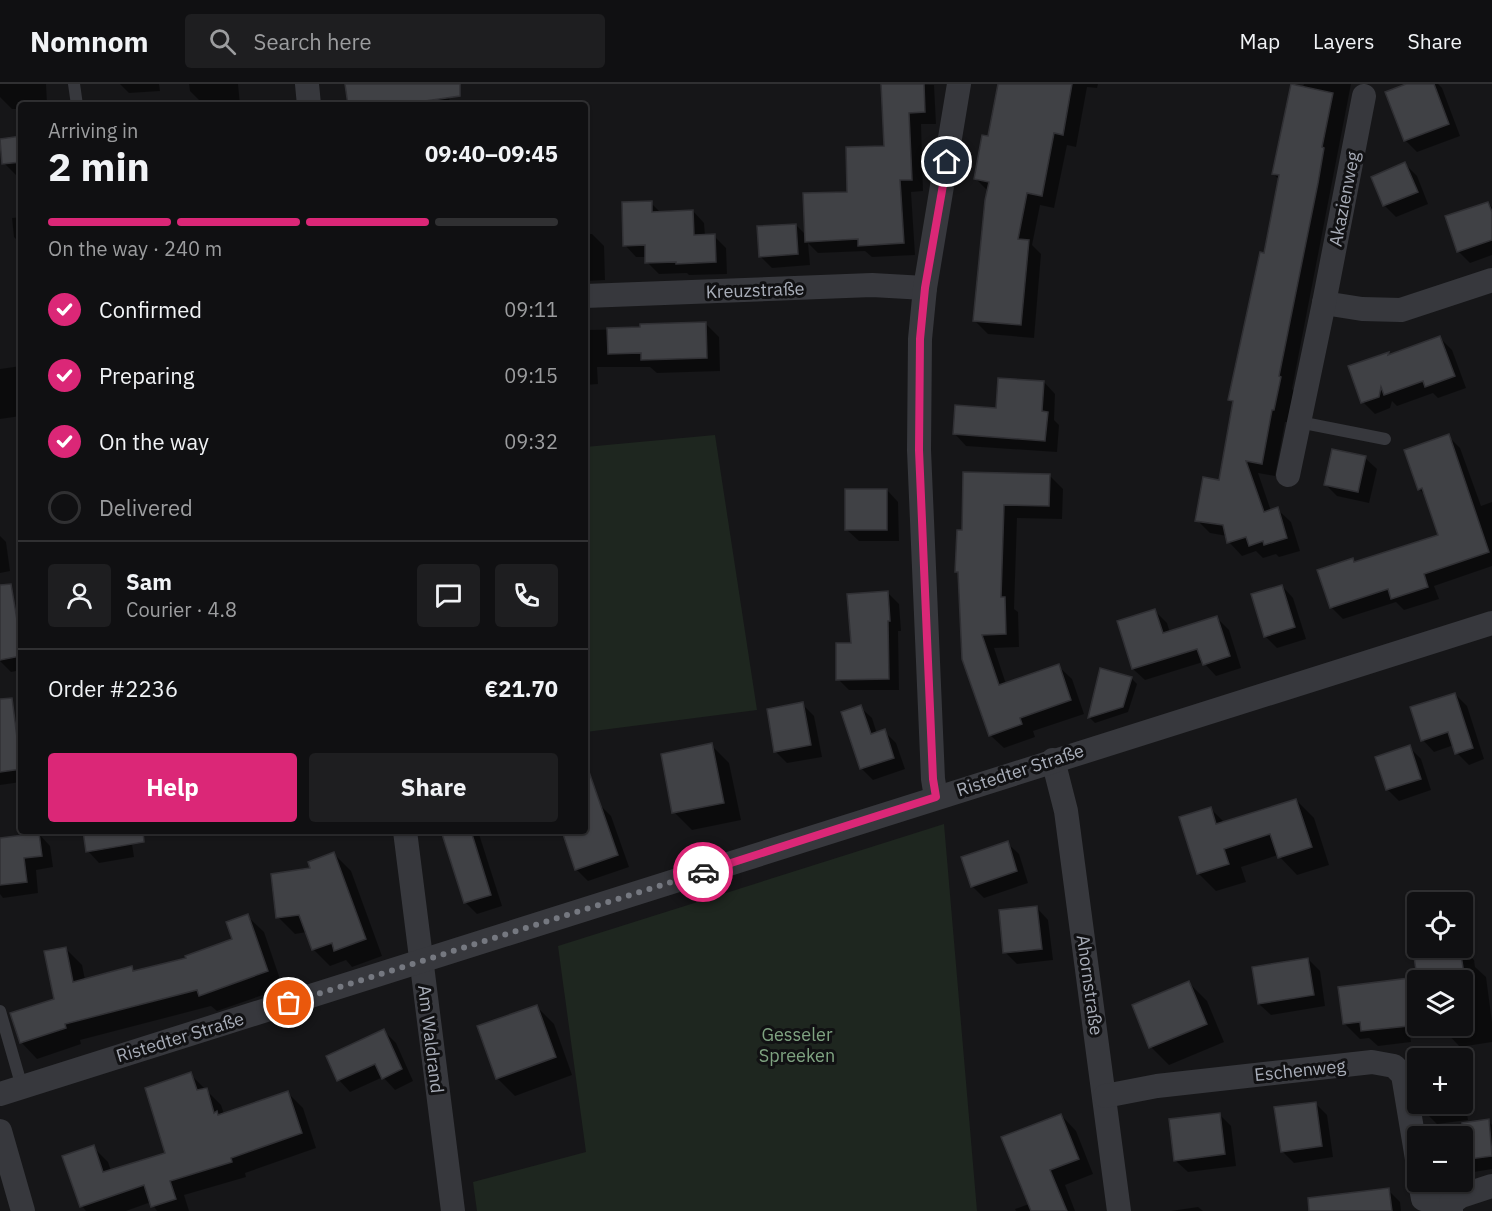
<!DOCTYPE html>
<html lang="en">
<head>
<meta charset="utf-8">
<style>
	body { margin:0; font-family:"IBM Plex Sans",sans-serif; background:#1e1e20; color:#f1f3f6; height:100vh; display:flex; flex-direction:column; font-size:22px; white-space:nowrap }
	* { box-sizing:border-box; margin:0 }
	p { font-size:20px; color:#9c9d9f }
	.icon { flex:none; width:33px; height:33px; fill:none; stroke:currentColor; stroke-width:2; stroke-linecap:round; stroke-linejoin:round }
	.map { position:relative; flex:1; overflow:hidden }
	.details { position:absolute; left:18px; top:18px; width:570px; height:732px; display:flex; flex-direction:column; background:#101012; border-radius:6px; box-shadow:0 2px 4px #0004,0 0 0 2px #303032 }
	.details>* { flex:none }
	.buttons { position:absolute; left:1407px; top:808px; display:grid; gap:12px }
	.buttons a { display:grid; place-items:center; width:66px; height:66px; border-radius:6px; background:#101012; box-shadow:0 2px 4px #0004,0 0 0 2px #303032; font-size:30px }
	.pin { position:absolute; display:grid; place-items:center; width:51px; height:51px; color:#fff; margin:-26px; border:3px solid #fff; border-radius:50%; box-shadow:0 2px 6px #0007 }
	.courier { position:absolute; display:grid; place-items:center; width:60px; height:60px; margin:-30px; border:4px solid #db2777; border-radius:50%; background:#fff; color:#222; box-shadow:0 2px 8px #0007 }
	.headline em { font-style:normal; font-weight:700 }
	.headline div { display:flex; flex-direction:column-reverse }
	.headline { display:flex; align-items:center; justify-content:space-between; height:102px; padding:0 30px }
	h1 { font-size:39px; font-weight:700; line-height:45px }
	.bar { display:grid; grid-template-columns:repeat(4,1fr); gap:9px 6px; align-content:center; height:72px; padding:0 30px }
	.bar i { height:8px; border-radius:4px; background:#303032 }
	.bar .current { background:#db2777 }
	.bar p { grid-column:span 4 }
	.line { display:flex; align-items:center; gap:15px; padding:0 30px; border-top:2px solid #303032 }
	.line div { flex:1 }
	.round { display:grid; place-items:center; flex:none; width:63px; height:63px; border-radius:6px; background:#1e1e20 }
	ol { padding:0 30px; list-style:none }
	li { display:flex; align-items:center; gap:18px; height:66px }
	li p { margin-inline-start:auto }
	li .icon { padding:6px; border-radius:50%; background:#db2777; color:#fff; stroke-width:4 }
	li:last-child { color:#9c9d9f }
	li i { width:33px; height:33px; border:3px solid #303032; border-radius:50% }
	.cta { display:flex; gap:12px; margin-top:auto; padding:12px 30px }
	.cta a { flex:1; height:69px; border-radius:6px; background:#db2777; color:#fff; font-size:24px; font-weight:700; line-height:69px; text-align:center }
	.cta a+a { background:#1e1e20; color:#f1f3f6 }
	header { display:flex; align-items:center; gap:36px; box-sizing:border-box; height:84px; padding:0 30px; background:#101012; border-bottom:2px solid #303032 }
	header strong { font-size:28px }
	nav { display:flex; gap:33px; margin-inline-start:auto; font-size:21px }
	.search { width:420px; height:54px; background:#1e1e20; display:flex; align-items:center; gap:15px; box-sizing:border-box; padding:0 21px; border-radius:6px; color:#9c9d9f; font-size:22px }
	.map>svg:first-child { display:block }
	.green { fill:#1e261f }
	.shadow { fill:#0007 }
	.building { fill:#404145; stroke:#303034; stroke-width:1.5 }
	.lines { fill:none; stroke-linecap:round; stroke-linejoin:round }
	.service { stroke:#37383d; stroke-width:12 }
	.minor { stroke:#37383d; stroke-width:24 }
	.done { stroke:#757880; stroke-width:6; stroke-dasharray:0 10.8 }
	.route { stroke:#db2777; stroke-width:8 }
	.labels { text-anchor:middle; dominant-baseline:central; stroke-width:6; stroke-linejoin:round; paint-order:stroke }
	.street-label { font-size:18px; fill:#a8adb8; stroke:#111113 }
	.park-label { font-size:18px; fill:#7fa381; stroke:#111113 }
</style>
</head>
<body>
<header>
<strong>Nomnom</strong>
<div class="search"><svg class="icon" aria-label="search" viewBox="0 0 24 24"><circle cx="10" cy="10" r="6"/><path d="M15 15l6 6"/></svg>Search here</div>
<nav><a>Map</a><a>Layers</a><a>Share</a></nav>
</header>
<div class="map">
<svg width="1492" height="1127" viewBox="0 0 1492 1127">
	<rect width="100%" height="100%" fill="#161618"/>
	<g class="green">
		<polygon points="715,351 757,626 586,648 585,363"/>
		<polygon points="944,740 977,1127 477,1127 473,1098 586,1068 558,862"/>
	</g>
	<g class="shadow">
		<polygon points="0,0 46,0 47,19 57,18 59,21 21,21 21,25 12,25 0,13"/>
		<polygon points="120,0 159,0 160,7 129,9"/>
		<polygon points="189,0 238,0 240,21 204,21 190,7"/>
		<polygon points="347,0 461,0 448,2 450,21 350,21"/>
		<polygon points="882,0 934,1 936,40 921,40 923,107 911,108 915,171 872,173 865,167 818,169 808,159 810,181 772,184 760,172 796,141 806,151 849,109 886,64"/>
		<polygon points="999,0 1098,0 1097,4 1087,3 1076,63 1067,61 1054,124 1040,121 1032,161 1041,170 1034,254 988,250 975,237 988,107 975,94 989,54"/>
		<polygon points="1304,0 1351,0 1292,305 1294,307 1287,338 1285,338 1275,392 1258,389 1271,427 1277,425 1291,438 1300,467 1279,473 1276,470 1263,474 1256,467 1242,472 1229,458 1227,452 1210,449 1197,436 1220,398 1234,320 1230,316 1265,171 1280,96 1273,90"/>
		<polygon points="1410,0 1438,0 1442,4 1460,52 1417,68 1405,56"/>
		<polygon points="21,54 21,90 16,91 4,79"/>
		<polygon points="1405,80 1417,92 1428,120 1396,133 1384,121"/>
		<polygon points="651,119 661,129 693,127 704,139 705,152 714,152 726,164 727,190 689,191 687,189 659,190 647,178 647,173 636,173 625,161"/>
		<polygon points="1488,119 1492,123 1492,171 1470,179 1458,167"/>
		<polygon points="21,133 21,160 14,153 12,134"/>
		<polygon points="585,150 592,150 604,162 605,196 585,197"/>
		<polygon points="705,239 719,253 720,287 657,289 650,283 597,283 598,300 585,301 585,246 642,245"/>
		<polygon points="1440,254 1452,266 1466,304 1438,314 1433,309 1397,322 1392,317 1390,324 1375,330 1363,318 1350,283 1389,269 1391,272"/>
		<polygon points="21,282 21,332 0,335 0,285"/>
		<polygon points="1044,298 1055,310 1054,336 1059,341 1057,368 966,362 955,350"/>
		<polygon points="1448,352 1460,364 1481,422 1492,418 1492,482 1434,502 1439,515 1404,526 1396,518 1343,535 1331,523 1352,476 1356,479 1439,452 1427,413 1419,405"/>
		<polygon points="1365,374 1377,385 1369,419 1337,412 1325,400"/>
		<polygon points="965,390 1050,392 1063,405 1062,435 1017,434 1014,525 1018,528 1019,563 994,564 1006,600 1058,582 1072,595 1084,630 1033,647 1035,653 1004,664 990,651 959,490 957,488 963,447"/>
		<polygon points="887,406 898,418 899,457 859,457 847,446"/>
		<polygon points="0,452 6,458 10,487 0,489"/>
		<polygon points="1282,502 1293,514 1306,555 1277,564 1265,552"/>
		<polygon points="888,509 899,520 901,547 898,547 899,606 849,606 838,595 852,560"/>
		<polygon points="15,527 21,533 21,586 11,588 0,577 0,529"/>
		<polygon points="1155,527 1167,539 1170,549 1217,534 1229,546 1241,584 1216,592 1203,578 1145,596 1133,585"/>
		<polygon points="1101,586 1131,594 1137,600 1128,628 1095,639 1090,634"/>
		<polygon points="1455,610 1467,622 1484,675 1469,681 1457,669 1454,661 1434,668 1423,656"/>
		<polygon points="802,620 814,632 822,673 787,679 775,667"/>
		<polygon points="860,623 872,634 877,650 884,647 896,659 905,685 873,696 861,684"/>
		<polygon points="17,652 21,656 21,698 0,701 0,655"/>
		<polygon points="711,661 729,679 741,736 692,746 674,728"/>
		<polygon points="1409,663 1421,675 1431,706 1399,717 1387,705"/>
		<polygon points="1296,716 1314,734 1329,781 1297,791 1278,771 1241,783 1246,798 1216,807 1198,789 1210,724 1225,739"/>
		<polygon points="599,720 611,732 629,783 588,797 577,786 563,747 585,747 585,725"/>
		<polygon points="84,747 130,747 134,773 99,779 88,767"/>
		<polygon points="445,747 478,747 502,822 477,830 465,818"/>
		<polygon points="39,750 50,762 53,783 36,786 38,809 3,814 0,810 0,755"/>
		<polygon points="1007,759 1019,770 1028,799 984,814 972,802"/>
		<polygon points="334,770 351,787 382,872 352,883 346,876 330,882 314,866 307,848 295,850 278,833 312,786"/>
		<polygon points="1037,824 1048,836 1053,876 1017,880 1005,868"/>
		<polygon points="247,832 264,848 283,904 217,927 211,922 80,956 81,960 37,975 21,958 55,916 66,865 82,881 85,896 131,884 135,888 188,875 234,856"/>
		<polygon points="1439,864 1462,864 1474,876 1475,883 1486,893 1492,938 1492,958 1460,963 1445,947 1444,942 1462,942 1462,897 1418,897 1408,930 1411,958 1378,962 1369,954 1360,955 1344,939 1418,894"/>
		<polygon points="1308,875 1320,887 1325,922 1271,931 1259,920"/>
		<polygon points="1189,899 1207,917 1224,958 1169,981 1151,963"/>
		<polygon points="536,922 554,940 572,991 515,1012 497,994"/>
		<polygon points="384,947 396,959 413,997 395,1006 383,993 350,1008 339,996"/>
		<polygon points="190,990 221,1021 224,1030 288,1009 303,1024 316,1064 245,1089 246,1093 184,1111 189,1127 157,1127 151,1118 126,1127 86,1127 82,1122 93,1063 108,1078 111,1087 166,1070"/>
		<polygon points="1462,998 1468,1036 1437,1040 1425,1028 1424,1020 1462,1020"/>
		<polygon points="1315,1019 1327,1031 1333,1073 1294,1079 1282,1067"/>
		<polygon points="1219,1030 1231,1042 1236,1082 1188,1088 1176,1077"/>
		<polygon points="1061,1031 1076,1047 1093,1090 1065,1101 1075,1127 1016,1127 1015,1125 1029,1120"/>
		<polygon points="1488,1037 1492,1041 1492,1085 1462,1090 1462,1053 1444,1053 1443,1044"/>
		<polygon points="1388,1106 1400,1118 1401,1127 1331,1127"/>
		<polygon points="1198,1123 1203,1127 1171,1127"/>
	</g>
	<g class="building">
		<polygon points="345,0 460,0 460,12 397,21 348,21"/>
		<polygon points="881,0 924,0 925,28 909,29 912,96 900,96 904,159 858,162 858,155 805,158 803,109 847,108 846,63 884,62"/>
		<polygon points="998,0 1072,0 1063,51 1054,49 1042,112 1027,109 1018,155 1029,156 1021,241 973,237 985,116 989,98 974,95 982,51 988,52"/>
		<polygon points="1291,0 1333,9 1322,63 1324,64 1318,99 1279,292 1281,293 1274,326 1272,326 1262,380 1246,377 1264,428 1278,423 1287,454 1264,461 1263,457 1249,462 1246,453 1227,459 1223,441 1195,437 1203,393 1219,396 1233,317 1228,316 1260,168 1264,169 1279,91 1272,90"/>
		<polygon points="1406,0 1434,0 1449,40 1404,57 1385,8"/>
		<polygon points="21,52 21,78 2,80 0,55"/>
		<polygon points="1405,78 1418,108 1383,122 1371,93"/>
		<polygon points="652,117 652,128 693,126 694,151 715,150 716,178 676,180 676,178 645,179 645,161 623,162 622,118"/>
		<polygon points="1488,118 1492,128 1492,156 1457,168 1445,132"/>
		<polygon points="796,140 798,170 759,173 757,142"/>
		<polygon points="706,238 707,274 641,276 641,269 608,270 607,244 640,243 640,240"/>
		<polygon points="1440,252 1455,292 1425,303 1423,297 1384,311 1381,303 1379,313 1361,319 1348,282 1389,268 1388,271"/>
		<polygon points="998,294 1044,297 1042,327 1048,328 1045,357 953,350 955,321 996,324"/>
		<polygon points="1449,350 1489,468 1424,490 1428,503 1391,515 1388,505 1330,524 1317,486 1353,474 1354,478 1438,451 1422,404 1418,406 1404,366"/>
		<polygon points="1332,365 1366,372 1358,408 1324,401"/>
		<polygon points="963,388 1050,390 1049,422 1004,421 1001,513 1005,513 1006,550 982,551 999,601 1059,580 1071,616 1020,634 1022,640 989,652 962,575 958,488 955,488 957,446 962,446"/>
		<rect x="845" y="405" width="42" height="41"/>
		<polygon points="11,500 21,560 21,572 0,576 0,501"/>
		<polygon points="1282,501 1295,543 1264,553 1251,510"/>
		<polygon points="888,507 890,537 888,537 889,595 836,596 836,559 851,559 847,510"/>
		<polygon points="1155,525 1163,549 1217,532 1230,572 1203,581 1197,565 1132,585 1117,537"/>
		<polygon points="1100,584 1132,593 1123,623 1088,634"/>
		<polygon points="1455,609 1473,664 1455,670 1448,648 1421,657 1410,623"/>
		<polygon points="12,614 21,685 0,688 0,615"/>
		<polygon points="803,618 811,661 774,668 767,625"/>
		<polygon points="861,621 871,650 885,645 894,674 860,685 841,628"/>
		<polygon points="712,659 724,719 672,729 661,670"/>
		<polygon points="1410,661 1421,695 1386,706 1375,673"/>
		<polygon points="588,685 618,771 575,786 562,747 585,747 585,686"/>
		<polygon points="1296,715 1312,763 1278,774 1270,750 1224,765 1229,780 1197,790 1179,733 1211,723 1216,740"/>
		<polygon points="83,747 143,747 144,758 86,768"/>
		<polygon points="453,747 471,747 491,811 464,819 442,750"/>
		<polygon points="39,749 42,772 24,774 27,798 0,801 0,754"/>
		<polygon points="1008,757 1017,787 971,803 961,773"/>
		<polygon points="334,768 366,855 334,867 332,859 312,866 299,831 276,834 271,790 310,784 308,778"/>
		<polygon points="1037,822 1042,865 1003,869 999,826"/>
		<polygon points="248,830 268,887 199,912 197,906 65,940 66,944 20,959 10,929 54,915 44,867 66,863 73,898 132,882 133,887 186,874 185,872 232,855 226,838"/>
		<polygon points="1429,864 1460,864 1465,897 1418,897 1418,941 1361,947 1360,938 1343,940 1338,903 1417,893 1413,866"/>
		<polygon points="1308,874 1314,911 1258,920 1252,883"/>
		<polygon points="1189,897 1207,940 1149,964 1132,921"/>
		<polygon points="537,921 556,973 496,995 477,942"/>
		<polygon points="384,945 402,985 382,995 375,980 337,997 326,972"/>
		<polygon points="191,988 197,1006 207,1004 214,1029 217,1027 218,1031 288,1007 302,1049 231,1074 232,1078 170,1097 176,1115 151,1123 144,1101 80,1123 62,1072 94,1061 103,1088 165,1069 145,1004"/>
		<polygon points="1316,1018 1322,1062 1281,1068 1274,1023"/>
		<polygon points="1220,1029 1225,1070 1174,1077 1169,1035"/>
		<polygon points="1061,1030 1079,1075 1050,1086 1067,1127 1031,1127 1001,1053"/>
		<polygon points="1489,1035 1492,1072 1462,1076 1462,1039"/>
		<polygon points="1389,1104 1392,1127 1309,1127 1308,1114"/>
	</g>
	<g class="lines">
		<g class="service">
			<polyline points="74,0 77,21"/>
			<polyline points="1299,338 1385,355"/>
			<polyline points="0,927 22,1003"/>
		</g>
		<g class="minor">
			<polyline points="307,0 309,21"/>
			<polyline points="585,212 872,201 925,204"/>
			<polyline points="1324,219 1362,225 1401,226 1492,196"/>
			<polyline points="1288,391 1324,219 1364,12"/>
			<polyline points="1053,676 1066,727 1119,1127"/>
			<polyline points="936,713 933,695 919,366 920,255 925,204 959,0"/>
			<polyline points="405,747 453,1127"/>
			<polyline points="0,1010 1492,539"/>
			<polyline points="1105,1012 1157,1002 1372,978 1394,982 1403,991 1418,1081"/>
			<polyline points="0,1047 23,1127"/>
			<polyline points="1420,1098 1423,1115 1451,1119"/>
			<polyline points="1451,1127 1451,1119 1461,1112 1492,1102"/>
		</g>
	</g>
	<g class="lines">
		<polyline class="done" points="289,919 703,788"/>
		<polyline class="route" points="703,788 936,713 933,695 919,366 920,255 925,204 947,78"/>
	</g>
	<g class="labels">
		<g class="street-label">
			<text transform="translate(1344 115) rotate(-79)">Akazienweg</text>
			<text transform="translate(755 206) rotate(-2)">Kreuzstraße</text>
			<text transform="translate(1020 686) rotate(-18)">Ristedter Straße</text>
			<text transform="translate(1090 901) rotate(82)">Ahornstraße</text>
			<text transform="translate(180 953) rotate(-17)">Ristedter Straße</text>
			<text transform="translate(431 955) rotate(83)">Am Waldrand</text>
			<text transform="translate(1300 986) rotate(-6)">Eschenweg</text>
		</g>
		<g class="park-label">
			<text x="797" y="950">Gesseler<tspan x="797" dy="21">Spreeken</tspan></text>
		</g>
	</g>
</svg>
<div class="buttons">
<a><svg class="icon" aria-label="locate" viewBox="0 0 24 24"><circle cx="12" cy="12" r="6"/><path d="M12 2v4M12 18v4M2 12h4M18 12h4"/></svg></a>
<a><svg class="icon" aria-label="layers" viewBox="0 0 24 24"><path d="M12 4l9 5-9 5-9-5zM3 14l9 5 9-5"/></svg></a>
<a>+</a>
<a>−</a>
</div>
<div class="pin" style="left:289px;top:919px;background:#ea580c"><svg class="icon" aria-label="bag" viewBox="0 0 24 24"><path d="M5 8h14l-1 12H6zM9 8a3 3 0 0 1 6 0"/></svg></div>
<div class="pin" style="left:947px;top:78px;background:#1f2937"><svg class="icon" aria-label="home" viewBox="0 0 24 24"><path d="M3 11l9-7 9 7M6 9v11h12V9"/></svg></div>
<div class="courier" style="left:703px;top:788px"><svg class="icon" aria-label="car" viewBox="0 0 24 24"><path d="M5 17H2v-5l4-1 3-4h7l3 4 3 1v5h-3M9 17h6M6 11h13"/><circle cx="7" cy="17" r="2"/><circle cx="17" cy="17" r="2"/></svg></div>
<section class="details">
<div class="headline"><div><h1>2 min</h1><p>Arriving in</p></div><em>09:40–09:45</em></div>
<div class="bar"><i class="current"></i><i class="current"></i><i class="current"></i><i></i><p>On the way · 240 m</p></div>
<ol>
<li><svg class="icon" aria-label="check" viewBox="0 0 24 24"><path d="M5 12l5 5 9-10"/></svg>Confirmed<p>09:11</p></li>
<li><svg class="icon" aria-label="check" viewBox="0 0 24 24"><path d="M5 12l5 5 9-10"/></svg>Preparing<p>09:15</p></li>
<li><svg class="icon" aria-label="check" viewBox="0 0 24 24"><path d="M5 12l5 5 9-10"/></svg>On the way<p>09:32</p></li>
<li><i></i>Delivered</li>
</ol>
<div class="line" style="height:108px"><a class="round"><svg class="icon" aria-label="person" viewBox="0 0 24 24"><circle cx="12" cy="8" r="4"/><path d="M4 21q1-7 8-7t8 7"/></svg></a><div><b>Sam</b><p>Courier · 4.8</p></div><a class="round"><svg class="icon" aria-label="chat" viewBox="0 0 24 24"><path d="M4 5h16v11H9l-5 4z"/></svg></a><a class="round"><svg class="icon" aria-label="phone" viewBox="0 0 24 24"><path d="M5 4h4l2 5-3 2q2 4 5 5l2-3 5 2v4C11 20 4 13 5 4z"/></svg></a></div>
<div class="line" style="height:78px"><div>Order #2236</div><b>€21.70</b></div>
<div class="cta"><a>Help</a><a>Share</a></div>
</section>
</div>
</body>
</html>
